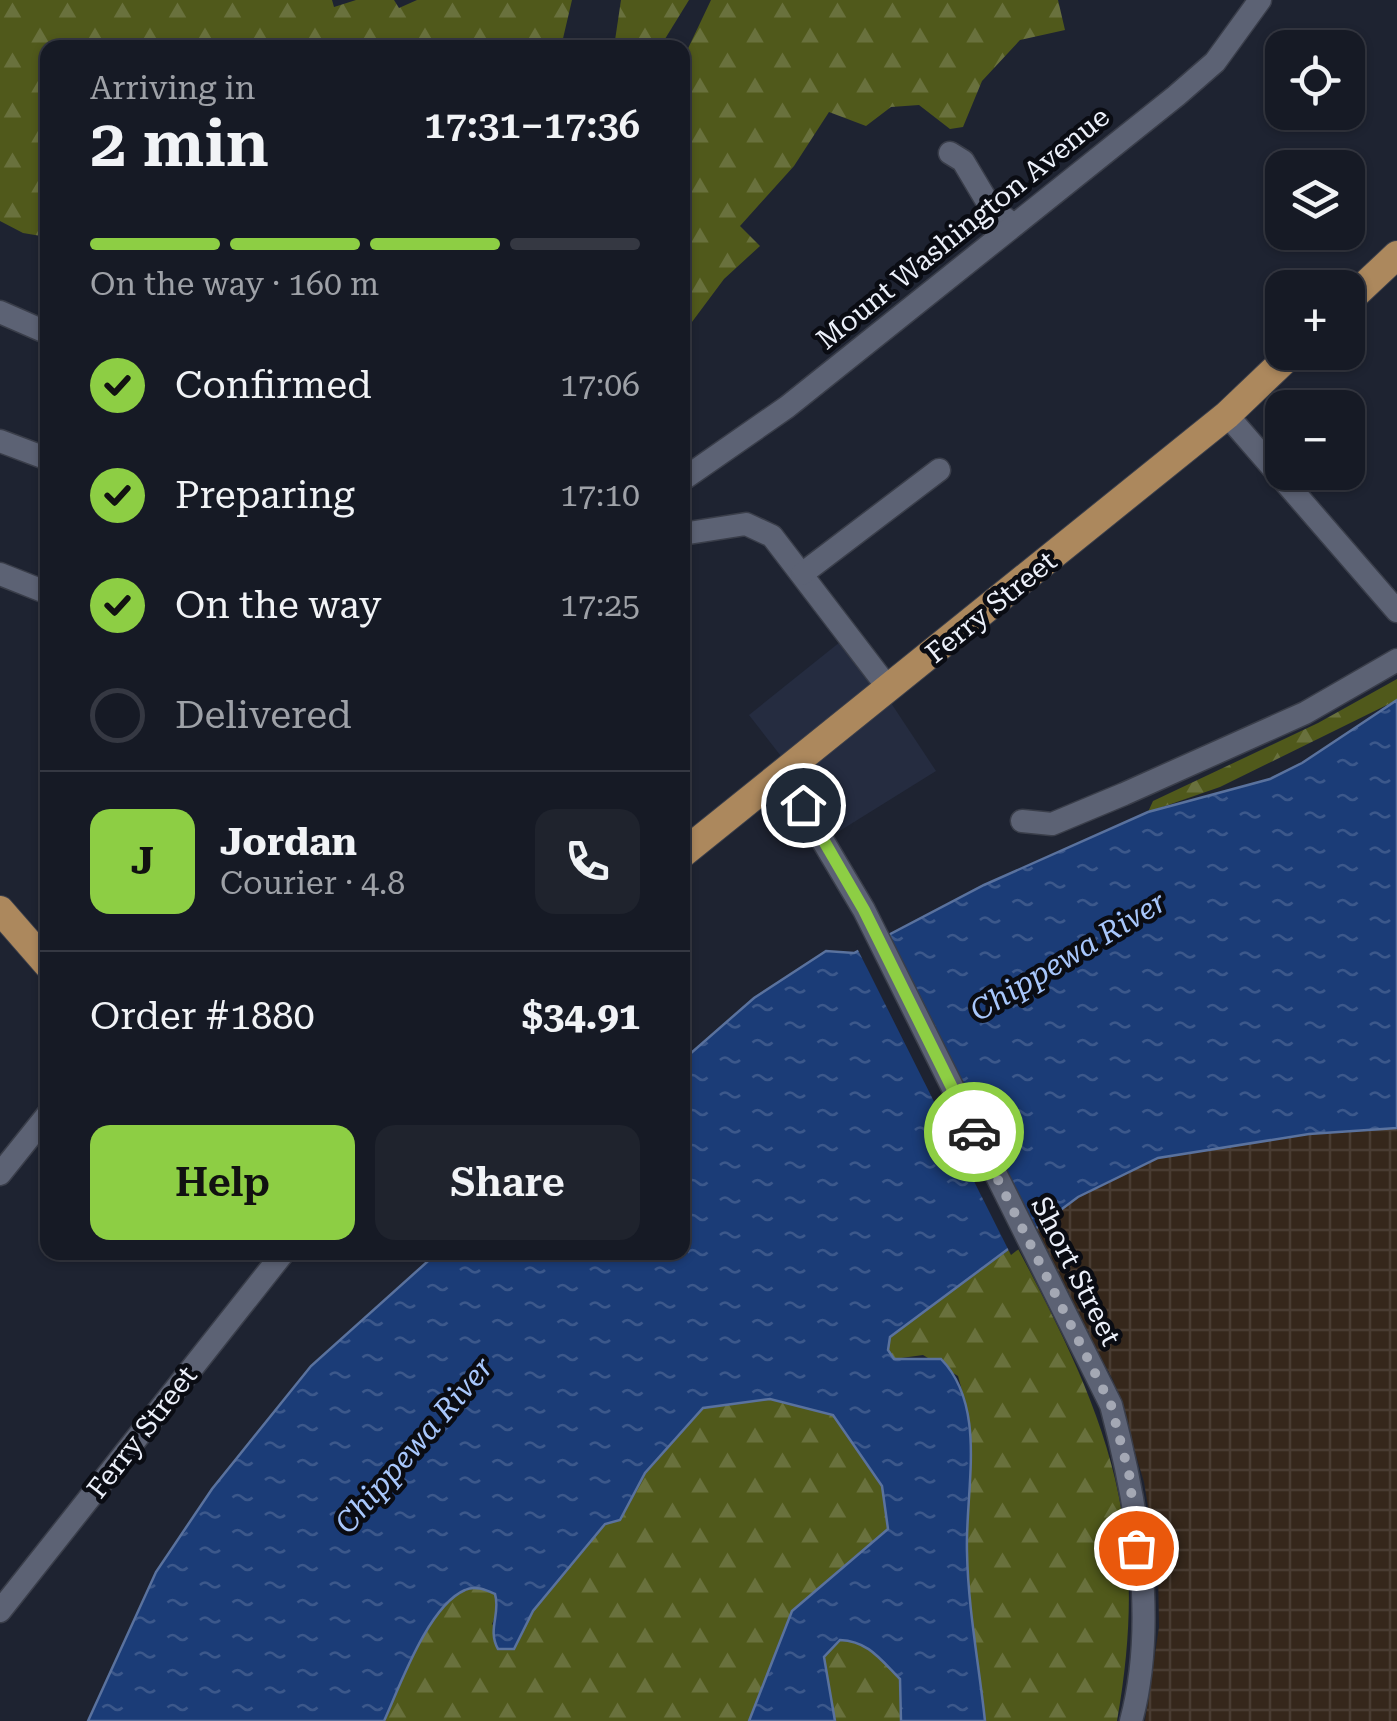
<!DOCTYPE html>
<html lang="en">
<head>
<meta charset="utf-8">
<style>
	body { margin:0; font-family:"Roboto Serif",serif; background:#1f232d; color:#f1f3f6; height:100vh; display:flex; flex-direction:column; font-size:38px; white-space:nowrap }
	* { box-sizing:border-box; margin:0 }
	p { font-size:32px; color:#9ea1a7 }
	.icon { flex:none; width:55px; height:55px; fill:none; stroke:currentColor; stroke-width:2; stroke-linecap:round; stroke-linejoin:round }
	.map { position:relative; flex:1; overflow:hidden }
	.sheet { position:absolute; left:40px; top:40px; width:650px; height:1220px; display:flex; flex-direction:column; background:#161a25; border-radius:20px; box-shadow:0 2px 8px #0004,0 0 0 2px #353842 }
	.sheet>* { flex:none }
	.buttons { position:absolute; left:1265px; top:30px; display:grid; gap:20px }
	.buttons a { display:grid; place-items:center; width:100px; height:100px; border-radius:20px; background:#161a25; box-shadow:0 2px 8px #0004,0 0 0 2px #353842; font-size:50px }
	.pin { position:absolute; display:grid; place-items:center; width:85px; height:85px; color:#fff; margin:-42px; border:5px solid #fff; border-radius:50%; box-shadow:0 2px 10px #0007 }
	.courier { position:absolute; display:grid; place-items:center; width:100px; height:100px; margin:-50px; border:8px solid #8dce44; border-radius:50%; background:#fff; color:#222; box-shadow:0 2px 12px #0007 }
	.summary em { font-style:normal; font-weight:600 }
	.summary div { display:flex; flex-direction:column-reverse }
	.summary { display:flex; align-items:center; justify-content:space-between; height:170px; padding:0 50px }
	h1 { font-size:65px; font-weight:600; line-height:75px }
	.bar { display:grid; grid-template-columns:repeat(4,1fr); gap:15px 10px; align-content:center; height:120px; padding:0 50px }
	.bar i { height:12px; border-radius:8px; background:#353842 }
	.bar .on { background:#8dce44 }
	.bar p { grid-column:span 4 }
	.line { display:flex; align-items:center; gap:25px; padding:0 50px; border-top:2px solid #353842 }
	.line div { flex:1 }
	.round { display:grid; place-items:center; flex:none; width:105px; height:105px; border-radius:20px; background:#1f232d }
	ol { padding:0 50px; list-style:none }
	li { display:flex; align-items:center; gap:30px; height:110px }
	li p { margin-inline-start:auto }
	li .icon { padding:10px; border-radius:50%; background:#8dce44; color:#111; stroke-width:4 }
	li:last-child { color:#9ea1a7 }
	li i { width:55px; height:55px; border:5px solid #353842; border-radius:50% }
	.cta { display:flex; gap:20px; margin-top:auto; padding:20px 50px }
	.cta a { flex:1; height:115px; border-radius:20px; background:#8dce44; color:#111; font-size:40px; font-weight:600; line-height:115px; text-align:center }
	.cta a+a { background:#1f232d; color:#f1f3f6 }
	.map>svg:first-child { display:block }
	.built { fill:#252c40 }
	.industrial { fill:url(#industrial-grid) }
	.forest { fill:url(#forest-firs) }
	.water { fill:url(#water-ripples); stroke:#5a729e; stroke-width:2.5 }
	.pier { fill:#1e2331 }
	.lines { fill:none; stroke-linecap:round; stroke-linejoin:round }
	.minor-casing { stroke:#3a3e4a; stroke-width:25 }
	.major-casing { stroke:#3a3e4a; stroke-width:30 }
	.minor { stroke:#5c6274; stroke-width:22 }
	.major { stroke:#ac885d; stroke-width:28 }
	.done { stroke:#a4a8b4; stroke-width:10; stroke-dasharray:0 18 }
	.route { stroke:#8dce44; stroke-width:12 }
	.labels { text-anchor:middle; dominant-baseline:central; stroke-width:9; stroke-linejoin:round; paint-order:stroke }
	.street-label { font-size:28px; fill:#ecf0fa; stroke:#0a0c13 }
	.water-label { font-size:30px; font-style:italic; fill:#a8c7fc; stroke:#0a0c13 }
</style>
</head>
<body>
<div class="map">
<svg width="1397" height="1721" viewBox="0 0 1397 1721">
	<defs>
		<pattern id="industrial-grid" width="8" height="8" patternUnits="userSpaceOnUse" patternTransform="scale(2.5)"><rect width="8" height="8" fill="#35271b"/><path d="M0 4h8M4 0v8" fill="none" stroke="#493c32"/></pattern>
		<pattern id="forest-firs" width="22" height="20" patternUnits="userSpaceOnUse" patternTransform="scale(2.5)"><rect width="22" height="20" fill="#50591b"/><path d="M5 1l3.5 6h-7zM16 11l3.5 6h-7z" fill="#69713d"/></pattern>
		<pattern id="water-ripples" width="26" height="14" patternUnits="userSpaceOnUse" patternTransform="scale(2.5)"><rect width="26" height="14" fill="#1b3c77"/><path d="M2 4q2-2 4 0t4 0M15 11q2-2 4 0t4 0" fill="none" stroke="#3c588b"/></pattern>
	</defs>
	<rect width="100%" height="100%" fill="#1e2331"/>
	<g class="built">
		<polygon points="845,638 876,682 784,760 749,715"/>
		<polygon points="889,700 936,771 838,832 811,786 812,767"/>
	</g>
	<polygon class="industrial" points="1397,1128 1397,1721 1145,1721 1159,1627 1158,1568 1144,1482 1113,1380 1033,1232 1078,1197 1158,1158 1309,1134"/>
	<g class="forest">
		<polygon points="0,0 332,0 334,7 356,0 394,0 399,8 417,0 572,0 561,47 48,48 47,237 23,233 0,221"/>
		<polygon points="621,0 689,0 660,47 614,47"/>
		<polygon points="711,0 1058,0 1065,30 1020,40 982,81 963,127 950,129 919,105 891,107 866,126 829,112 794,166 740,226 760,246 724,279 683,334 683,59"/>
		<polygon points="1397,679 1397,700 1220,787 1148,812 1153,801 1318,723"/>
		<path d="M 1016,1245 C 1107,1416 1152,1524 1117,1721 L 985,1721 C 979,1665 969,1608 967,1552 C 964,1492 976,1435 958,1376 L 923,1355 L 894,1359 L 888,1350 L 890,1337 L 900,1327 Z"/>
		<path d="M 770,1399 L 833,1415 L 882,1486 L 888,1529 L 792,1611 L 749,1721 L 384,1721 C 401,1685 428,1607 465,1590 C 475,1585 486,1590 495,1594 L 499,1607 L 492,1624 L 515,1648 L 533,1611 L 605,1524 L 620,1520 L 645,1473 L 703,1407 Z"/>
		<path d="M 840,1640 C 868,1641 880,1659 900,1679 L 901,1721 L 835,1721 L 824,1657 Z"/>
	</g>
	<path class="water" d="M 1397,700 L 1397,1128 L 1309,1134 L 1158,1158 L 1078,1197 L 890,1337 L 888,1350 L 894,1359 L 941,1359 C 988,1407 965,1490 967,1552 C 968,1608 979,1665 985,1721 L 901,1721 L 900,1679 C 880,1659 868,1641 840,1640 L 824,1657 L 835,1721 L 749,1721 L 792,1611 L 888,1529 L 882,1486 L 833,1415 L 770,1399 L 703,1408 L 645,1473 L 620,1520 L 605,1524 L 533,1611 L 514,1649 L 498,1649 C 487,1630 501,1613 495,1594 C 486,1590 475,1585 465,1590 C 428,1606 400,1686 384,1721 L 88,1721 L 156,1572 L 212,1489 L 311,1366 L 437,1253 L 682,1252 L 683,1060 L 754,998 L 826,951 L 854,953 L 984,885 L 1148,812 L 1270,779 L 1302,763 Z"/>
	<polygon class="pier" points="886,932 1037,1235 1011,1255 856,946"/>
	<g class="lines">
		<g class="minor-casing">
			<g id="minor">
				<polyline points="950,153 963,161 991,208 1014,225"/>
				<polyline points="0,312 48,333"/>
				<polyline points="1227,415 1397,611"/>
				<polyline points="0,441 48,459"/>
				<polyline points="682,480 787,407 1176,96 1215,62 1260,0"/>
				<polyline points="682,534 746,524 772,536 889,689"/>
				<polyline points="0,574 48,593"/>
				<polyline points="802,574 939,470"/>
				<path d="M 783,774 L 864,910 L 1111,1405 C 1137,1503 1158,1621 1131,1721"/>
				<polyline points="1022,821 1052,824 1124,794 1305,713 1397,660"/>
				<polyline points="0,1174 48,1114"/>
				<polyline points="0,1611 284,1252"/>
			</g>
		</g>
		<g class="major-casing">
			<g id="major">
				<polyline points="1348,301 1397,255"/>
				<polyline points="682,854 1227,415 1293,352"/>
				<polyline points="0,910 48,965"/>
			</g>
		</g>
		<use href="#minor" class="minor"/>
		<use href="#major" class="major"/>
	</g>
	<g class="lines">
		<polyline class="done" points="974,1132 1111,1405 1130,1478 1136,1548"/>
		<polyline class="route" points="803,805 864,910 974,1132"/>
	</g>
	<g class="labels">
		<g class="street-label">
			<text transform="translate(963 228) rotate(-39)">Mount Washington Avenue</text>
			<text transform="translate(991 607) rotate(-39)">Ferry Street</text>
			<text transform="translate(1076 1271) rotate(63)">Short Street</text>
			<text transform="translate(142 1432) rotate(-52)">Ferry Street</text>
		</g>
		<g class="water-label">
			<text transform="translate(1068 956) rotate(-31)">Chippewa River</text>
			<text transform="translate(414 1445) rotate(-49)">Chippewa River</text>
		</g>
	</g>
</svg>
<div class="buttons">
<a><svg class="icon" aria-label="locate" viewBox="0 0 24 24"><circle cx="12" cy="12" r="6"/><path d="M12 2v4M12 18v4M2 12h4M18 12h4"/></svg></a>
<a><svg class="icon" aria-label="layers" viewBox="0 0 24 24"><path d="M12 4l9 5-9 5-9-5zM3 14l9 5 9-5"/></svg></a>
<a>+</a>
<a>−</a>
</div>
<div class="pin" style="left:1136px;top:1548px;background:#ea580c"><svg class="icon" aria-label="bag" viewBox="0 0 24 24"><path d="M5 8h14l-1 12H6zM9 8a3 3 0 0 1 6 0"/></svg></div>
<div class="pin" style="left:803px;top:805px;background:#1f2937"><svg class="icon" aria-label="home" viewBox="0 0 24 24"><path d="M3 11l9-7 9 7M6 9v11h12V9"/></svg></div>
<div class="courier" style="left:974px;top:1132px"><svg class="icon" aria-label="car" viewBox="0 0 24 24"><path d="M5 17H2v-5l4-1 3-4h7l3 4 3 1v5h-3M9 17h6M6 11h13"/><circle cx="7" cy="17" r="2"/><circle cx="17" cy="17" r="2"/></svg></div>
<section class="sheet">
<div class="summary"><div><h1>2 min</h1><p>Arriving in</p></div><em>17:31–17:36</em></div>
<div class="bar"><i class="on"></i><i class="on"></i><i class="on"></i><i></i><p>On the way · 160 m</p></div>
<ol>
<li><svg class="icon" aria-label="check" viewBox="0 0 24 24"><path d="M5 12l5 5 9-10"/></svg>Confirmed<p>17:06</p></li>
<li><svg class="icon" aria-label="check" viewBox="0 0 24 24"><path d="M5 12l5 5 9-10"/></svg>Preparing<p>17:10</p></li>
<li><svg class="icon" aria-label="check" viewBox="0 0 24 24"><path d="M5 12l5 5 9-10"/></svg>On the way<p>17:25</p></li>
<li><i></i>Delivered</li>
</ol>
<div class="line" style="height:180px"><b class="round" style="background:#8dce44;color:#111">J</b><div><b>Jordan</b><p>Courier · 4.8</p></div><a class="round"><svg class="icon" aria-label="phone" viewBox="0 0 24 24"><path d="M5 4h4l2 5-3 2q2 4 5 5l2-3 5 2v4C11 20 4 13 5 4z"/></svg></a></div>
<div class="line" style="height:130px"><div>Order #1880</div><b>$34.91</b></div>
<div class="cta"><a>Help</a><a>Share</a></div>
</section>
</div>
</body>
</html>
